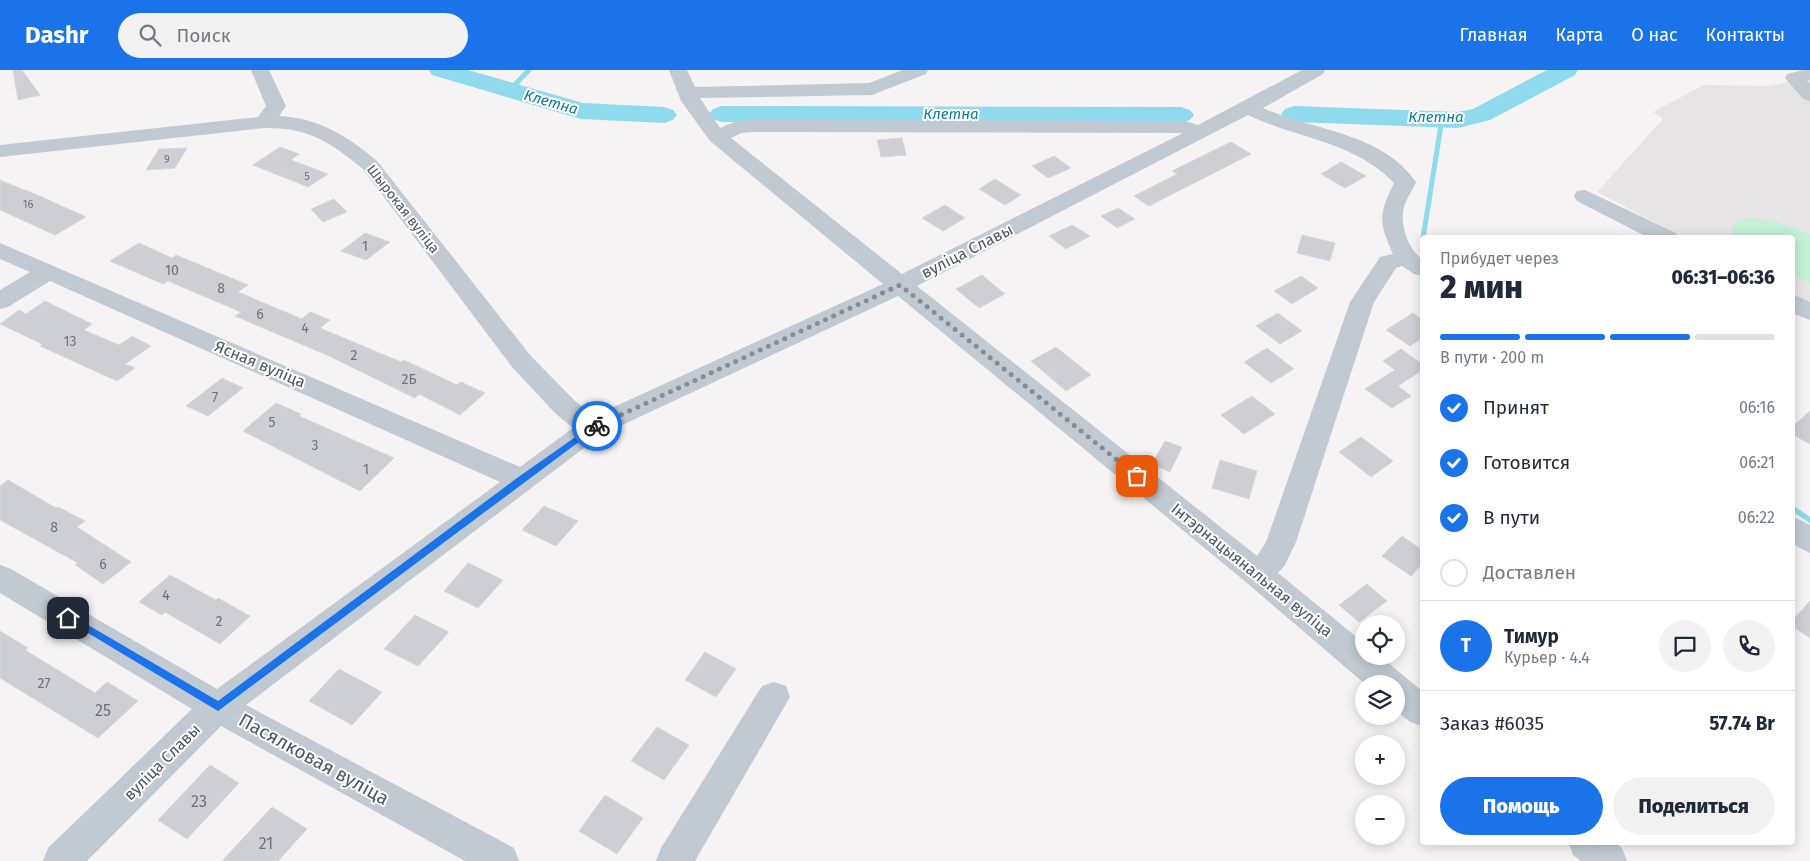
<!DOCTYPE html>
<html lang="ru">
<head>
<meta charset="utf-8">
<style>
	body { margin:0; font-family:"Fira Sans",sans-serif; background:#f2f2f3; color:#1f2937; height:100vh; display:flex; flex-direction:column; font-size:19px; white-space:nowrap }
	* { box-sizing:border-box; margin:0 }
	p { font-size:16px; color:#747a83 }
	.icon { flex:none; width:28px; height:28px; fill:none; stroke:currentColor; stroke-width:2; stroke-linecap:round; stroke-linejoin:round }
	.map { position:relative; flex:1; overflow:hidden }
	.side { position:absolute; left:1420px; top:165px; width:375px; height:610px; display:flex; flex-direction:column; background:#fff; border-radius:5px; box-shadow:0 2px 12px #0003 }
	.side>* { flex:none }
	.tools { position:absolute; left:1355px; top:545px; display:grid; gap:10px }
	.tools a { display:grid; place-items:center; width:50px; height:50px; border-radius:50%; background:#fff; box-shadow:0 2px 12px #0003; font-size:25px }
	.pin { position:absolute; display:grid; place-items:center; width:42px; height:42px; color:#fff; margin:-21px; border-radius:10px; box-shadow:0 2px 8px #0006 }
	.courier { position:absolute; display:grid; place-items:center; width:50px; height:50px; margin:-25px; border:4px solid #1a73e8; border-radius:50%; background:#fff; color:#222; box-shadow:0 1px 6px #0007 }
	.overview em { font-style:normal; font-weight:800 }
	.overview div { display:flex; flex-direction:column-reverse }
	.overview { display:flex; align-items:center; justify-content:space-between; height:85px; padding:0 20px }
	h1 { font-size:32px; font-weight:800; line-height:38px }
	.bar { display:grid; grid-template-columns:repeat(4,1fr); gap:8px 5px; align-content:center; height:60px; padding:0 20px }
	.bar i { height:6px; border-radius:4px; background:#e0e1e3 }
	.bar .on { background:#1a73e8 }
	.bar p { grid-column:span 4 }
	.line { display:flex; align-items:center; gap:12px; padding:0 20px; border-top:1px solid #e0e1e3 }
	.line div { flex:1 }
	.round { display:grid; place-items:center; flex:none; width:52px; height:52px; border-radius:26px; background:#f2f2f3 }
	ol { padding:0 20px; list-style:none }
	li { display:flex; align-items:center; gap:15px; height:55px }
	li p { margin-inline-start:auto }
	li .icon { padding:5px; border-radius:50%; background:#1a73e8; color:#fff; stroke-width:4 }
	li:last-child { color:#747a83 }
	li i { width:28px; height:28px; border:2px solid #e0e1e3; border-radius:50% }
	.primary-button { display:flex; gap:10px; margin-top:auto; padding:10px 20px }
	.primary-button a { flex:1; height:58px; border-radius:30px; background:#1a73e8; color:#fff; font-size:20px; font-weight:800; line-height:58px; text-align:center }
	.primary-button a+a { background:#f2f2f3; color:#1f2937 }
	header { display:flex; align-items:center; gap:30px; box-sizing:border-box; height:70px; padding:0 25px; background:#1a73e8; color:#fff }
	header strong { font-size:24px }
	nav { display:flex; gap:28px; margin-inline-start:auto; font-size:18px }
	.search { width:350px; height:45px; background:#f2f2f3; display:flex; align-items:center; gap:12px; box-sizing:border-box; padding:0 18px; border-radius:28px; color:#747a83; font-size:19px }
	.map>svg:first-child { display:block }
	.education { fill:#e6e4e5 }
	.green { fill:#c3f1d5 }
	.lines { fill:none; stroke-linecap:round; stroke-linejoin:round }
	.stream-far1 { stroke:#90daee; stroke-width:5 }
	.stream { stroke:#90daee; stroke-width:5.5 }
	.river { fill:#90daee; fill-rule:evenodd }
	.building { fill:#cdcfd5; stroke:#d7d9de }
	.minor { fill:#c1cad2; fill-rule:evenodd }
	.route { fill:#1a73e8 }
	.done { stroke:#868d94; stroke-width:5; stroke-dasharray:0 9 }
	.labels { text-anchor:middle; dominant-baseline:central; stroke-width:4; stroke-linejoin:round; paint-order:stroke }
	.far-number-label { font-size:11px; fill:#6b747e }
	.far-street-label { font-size:14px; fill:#4a5661; stroke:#fff }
	.number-label { font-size:14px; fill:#6b747e }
	.far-water-label { font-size:15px; font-style:italic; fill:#0c7c9b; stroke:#fff }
	.street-label { font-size:16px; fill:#4a5661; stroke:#fff }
	.near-number-label { font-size:16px; fill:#6b747e }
	.near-street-label { font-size:19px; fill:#4a5661; stroke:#fff }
</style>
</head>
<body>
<header>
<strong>Dashr</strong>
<div class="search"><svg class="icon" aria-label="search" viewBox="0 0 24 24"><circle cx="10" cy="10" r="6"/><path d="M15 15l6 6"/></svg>Поиск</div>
<nav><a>Главная</a><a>Карта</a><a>О нас</a><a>Контакты</a></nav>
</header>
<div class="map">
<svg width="1810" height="791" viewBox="0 0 1810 791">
	<rect width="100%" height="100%" fill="#f5f3f3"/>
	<polygon class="education" points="1810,8 1810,234 1793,225 1792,168 1683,167 1597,122 1663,49 1653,42 1704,15 1769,16"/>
	<path class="green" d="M 1748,148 C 1771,149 1789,155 1810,165 L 1810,214 L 1793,205 L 1792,168 L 1733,167 L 1732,158 L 1736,152 Z"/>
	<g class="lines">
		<g class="stream-far1">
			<polyline points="510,20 529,0"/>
			<polyline points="1423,168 1442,49"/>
		</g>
		<polyline class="stream" points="1792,438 1810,450"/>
		<g class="river">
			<polygon points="429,0 468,0 583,33 664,37 673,40 677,45 673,50 664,53 581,49 432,5"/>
			<polygon points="1547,0 1578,0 1575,5 1490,50 1458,58 1294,52 1285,49 1281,44 1285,39 1294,36 1458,42 1473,39"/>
			<polygon points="722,36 1181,37 1190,40 1194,45 1190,50 1181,53 722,52 713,49 709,44 713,39"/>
		</g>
	</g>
	<g class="building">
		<polygon points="13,0 22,0 40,25 18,30"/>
		<polygon points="902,68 906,85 881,87 877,70"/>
		<polygon points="1231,72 1251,84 1149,136 1134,126 1177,104 1172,101"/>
		<polygon points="280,77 299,84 291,90 328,104 308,117 253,95"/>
		<polygon points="187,78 175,98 146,100 159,79"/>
		<polygon points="1054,86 1071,98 1048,108 1032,96"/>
		<polygon points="1341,92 1366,106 1345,118 1321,104"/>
		<polygon points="995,109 1021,125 1005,135 979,119"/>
		<polygon points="0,110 42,127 86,147 55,165 0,140"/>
		<polygon points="334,129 347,142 323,152 311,139"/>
		<polygon points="945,135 965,148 943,161 922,148"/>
		<polygon points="1118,138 1135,149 1117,158 1101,146"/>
		<polygon points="1072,155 1090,166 1066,179 1049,166"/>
		<polygon points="365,163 390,172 366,190 341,181"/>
		<polygon points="1302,165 1335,173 1330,191 1297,183"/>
		<polygon points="139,173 172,188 176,185 248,215 238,222 302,249 310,242 330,250 320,258 401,292 404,290 457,315 461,312 485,323 460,345 419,324 415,328 329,286 235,246 241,242 168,211 163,214 110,191"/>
		<polygon points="982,205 1005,224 979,238 956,219"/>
		<polygon points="1301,206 1318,218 1292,234 1274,221"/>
		<polygon points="45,231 92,254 84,260 119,275 132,266 151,276 125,294 135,298 117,311 40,276 42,274 0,254 19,240 26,244"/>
		<polygon points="1278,243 1302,261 1280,274 1256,256"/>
		<polygon points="1413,243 1422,250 1422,268 1410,276 1386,260"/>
		<polygon points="1056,277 1091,305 1066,321 1031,291"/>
		<polygon points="1267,278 1294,299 1271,313 1244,292"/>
		<polygon points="1401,279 1422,294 1422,300 1398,316 1411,326 1392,338 1365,319 1395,300 1383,291"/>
		<polygon points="222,308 243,318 208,346 186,336"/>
		<polygon points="1252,326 1275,344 1244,364 1221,345"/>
		<polygon points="276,333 301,344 299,346 394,388 360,421 243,361"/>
		<polygon points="1810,341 1810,374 1792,364 1792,357"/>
		<polygon points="1361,367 1393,391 1371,407 1339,382"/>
		<polygon points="1165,371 1182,377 1170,402 1152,394"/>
		<polygon points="1220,390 1257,401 1249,429 1212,418"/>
		<polygon points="8,410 56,438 58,437 85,451 77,457 131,492 103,514 75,495 78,493 0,450 0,416"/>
		<polygon points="544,436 578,451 556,476 522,460"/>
		<polygon points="1402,466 1422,480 1422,494 1411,506 1382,486"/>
		<polygon points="468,493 503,510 478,538 444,521"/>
		<polygon points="170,505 216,530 218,528 250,546 220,574 165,542 162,545 139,532"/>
		<polygon points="1367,514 1387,531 1359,552 1339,535"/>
		<polygon points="1810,531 1810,568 1792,556 1792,551"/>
		<polygon points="415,545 449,562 418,596 384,579"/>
		<polygon points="0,561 28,578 25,580 95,623 107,612 138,631 98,668 0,608"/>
		<polygon points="705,582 736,599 716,627 685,610"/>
		<polygon points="339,599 382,622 352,655 309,631"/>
		<polygon points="657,657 689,675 664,710 631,691"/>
		<polygon points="210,695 239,713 187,769 158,750"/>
		<polygon points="605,725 643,748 617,784 579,761"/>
		<polygon points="272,737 307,759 278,791 222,791"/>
	</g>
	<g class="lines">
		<g class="minor">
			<path d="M 251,0 L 269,0 L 286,36 L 279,46 C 318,48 348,66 377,91 L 530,285 L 574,330 L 594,346 L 883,214 L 710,71 L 681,31 L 669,0 L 687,0 L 695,17 L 869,13 L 903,0 L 928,0 L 926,4 L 872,25 L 700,28 L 720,58 L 737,51 L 751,50 L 1185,51 L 1198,55 L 1302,0 L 1325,0 L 1323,4 L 1263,38 C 1314,61 1381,62 1416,112 C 1412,121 1404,132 1403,142 C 1401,158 1409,180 1422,189 L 1422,206 L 1414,204 L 1402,196 L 1396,198 L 1374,232 L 1296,472 L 1285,495 L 1278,503 L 1364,573 L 1364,586 L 1380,586 L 1422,621 L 1422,656 L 1410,652 L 1396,640 L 1396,614 L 1365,614 L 1247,513 L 898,226 L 601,365 L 246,635 L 514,778 L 519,791 L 465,791 L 221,656 L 87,791 L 43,791 L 48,778 L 192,639 L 0,523 L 0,495 L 11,499 L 217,619 L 500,412 L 50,211 L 8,237 L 0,239 L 0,220 L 30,202 L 0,189 L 0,173 L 520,397 L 573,358 L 556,344 L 512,297 L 363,99 C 330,72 308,57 264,58 L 0,87 L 0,75 L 258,47 L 266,36 ZM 1248,45 C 1298,69 1354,71 1394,113 C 1379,145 1378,150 1393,184 L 1380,187 L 1350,232 L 1266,472 L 1257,486 L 917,216 ZM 751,62 L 1182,63 L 1183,63 L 902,204 L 731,68 L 741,63 Z"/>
			<polygon points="1804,0 1810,0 1810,10 1807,10 1810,14 1810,31 1803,29 1785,8 1787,4"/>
			<polygon points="1585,120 1676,163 1679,168 1649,168 1577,131 1574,126 1577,121"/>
			<polygon points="1792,224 1810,232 1810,250 1792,243"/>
			<polygon points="1792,446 1810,455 1810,483 1792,474"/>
			<polygon points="774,612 786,616 790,627 695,791 656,791 661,778 762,616"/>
			<polygon points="1568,772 1615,772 1622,778 1627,791 1581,791 1573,785"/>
		</g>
	</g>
	<polygon class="route" points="594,354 600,356 218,641 63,548 68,544 71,545 218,631 517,408"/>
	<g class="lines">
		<polyline class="done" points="597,356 900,215 1137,406"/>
	</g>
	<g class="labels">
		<g class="far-number-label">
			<text x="167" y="89">9</text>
			<text x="307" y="106">5</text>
			<text x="28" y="134">16</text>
		</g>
		<g class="far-street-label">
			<text transform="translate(403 139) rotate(52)">Шырокая вуліца</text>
		</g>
		<g class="number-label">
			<text x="365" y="176">1</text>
			<text x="172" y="200">10</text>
			<text x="221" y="218">8</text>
			<text x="260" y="244">6</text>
			<text x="305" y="258">4</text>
			<text x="70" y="271">13</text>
			<text x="354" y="285">2</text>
			<text x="409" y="309">2Б</text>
			<text x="215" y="327">7</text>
			<text x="272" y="352">5</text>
			<text x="315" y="375">3</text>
			<text x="366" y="399">1</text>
			<text x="54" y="457">8</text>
			<text x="103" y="494">6</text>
			<text x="166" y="525">4</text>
			<text x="219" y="551">2</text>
			<text x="44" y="613">27</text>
		</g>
		<g class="far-water-label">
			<text transform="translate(551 32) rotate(16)">Клетна</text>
			<text x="951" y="44">Клетна</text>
			<text x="1436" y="47">Клетна</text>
		</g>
		<g class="street-label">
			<text transform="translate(967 181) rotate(-27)">вуліца Славы</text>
			<text transform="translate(260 294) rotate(23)">Ясная вуліца</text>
			<text transform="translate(1252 500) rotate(39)">Інтэрнацыянальная вуліца</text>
			<text transform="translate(162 692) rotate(-45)">вуліца Славы</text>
		</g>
		<g class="near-number-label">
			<text x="103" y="640">25</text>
			<text x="199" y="731">23</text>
			<text x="266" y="773">21</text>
		</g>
		<g class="near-street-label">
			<text transform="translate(314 689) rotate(29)">Пасялковая вуліца</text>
		</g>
	</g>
</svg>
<div class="tools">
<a><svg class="icon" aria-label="locate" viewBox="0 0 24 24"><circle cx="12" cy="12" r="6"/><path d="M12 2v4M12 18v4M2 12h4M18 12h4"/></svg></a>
<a><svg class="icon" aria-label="layers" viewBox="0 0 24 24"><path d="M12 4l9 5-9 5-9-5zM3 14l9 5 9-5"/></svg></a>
<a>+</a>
<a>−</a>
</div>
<div class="pin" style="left:1137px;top:406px;background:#ea580c"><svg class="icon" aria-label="bag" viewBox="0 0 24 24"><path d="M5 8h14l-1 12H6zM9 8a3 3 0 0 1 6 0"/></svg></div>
<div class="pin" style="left:68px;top:548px;background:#1f2937"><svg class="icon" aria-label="home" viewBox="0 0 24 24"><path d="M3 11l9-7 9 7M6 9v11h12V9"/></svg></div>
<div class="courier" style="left:597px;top:356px"><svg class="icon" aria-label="bike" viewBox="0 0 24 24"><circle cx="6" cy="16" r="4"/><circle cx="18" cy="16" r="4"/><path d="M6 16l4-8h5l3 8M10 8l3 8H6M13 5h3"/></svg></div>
<section class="side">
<div class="overview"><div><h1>2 мин</h1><p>Прибудет через</p></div><em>06:31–06:36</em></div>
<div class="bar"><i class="on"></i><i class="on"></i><i class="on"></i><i></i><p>В пути · 200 m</p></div>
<ol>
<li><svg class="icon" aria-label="check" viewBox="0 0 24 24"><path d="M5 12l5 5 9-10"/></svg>Принят<p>06:16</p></li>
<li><svg class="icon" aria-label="check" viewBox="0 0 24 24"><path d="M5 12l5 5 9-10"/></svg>Готовится<p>06:21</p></li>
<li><svg class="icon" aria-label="check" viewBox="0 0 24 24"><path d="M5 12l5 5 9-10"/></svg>В пути<p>06:22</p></li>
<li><i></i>Доставлен</li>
</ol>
<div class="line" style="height:90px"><b class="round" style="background:#1a73e8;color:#fff">Т</b><div><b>Тимур</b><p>Курьер · 4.4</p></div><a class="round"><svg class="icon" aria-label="chat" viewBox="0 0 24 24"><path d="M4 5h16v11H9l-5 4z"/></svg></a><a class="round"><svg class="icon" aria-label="phone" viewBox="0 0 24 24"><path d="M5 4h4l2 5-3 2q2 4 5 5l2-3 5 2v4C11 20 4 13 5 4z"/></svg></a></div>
<div class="line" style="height:65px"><div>Заказ #6035</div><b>57.74 Br</b></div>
<div class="primary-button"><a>Помощь</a><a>Поделиться</a></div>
</section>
</div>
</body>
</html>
